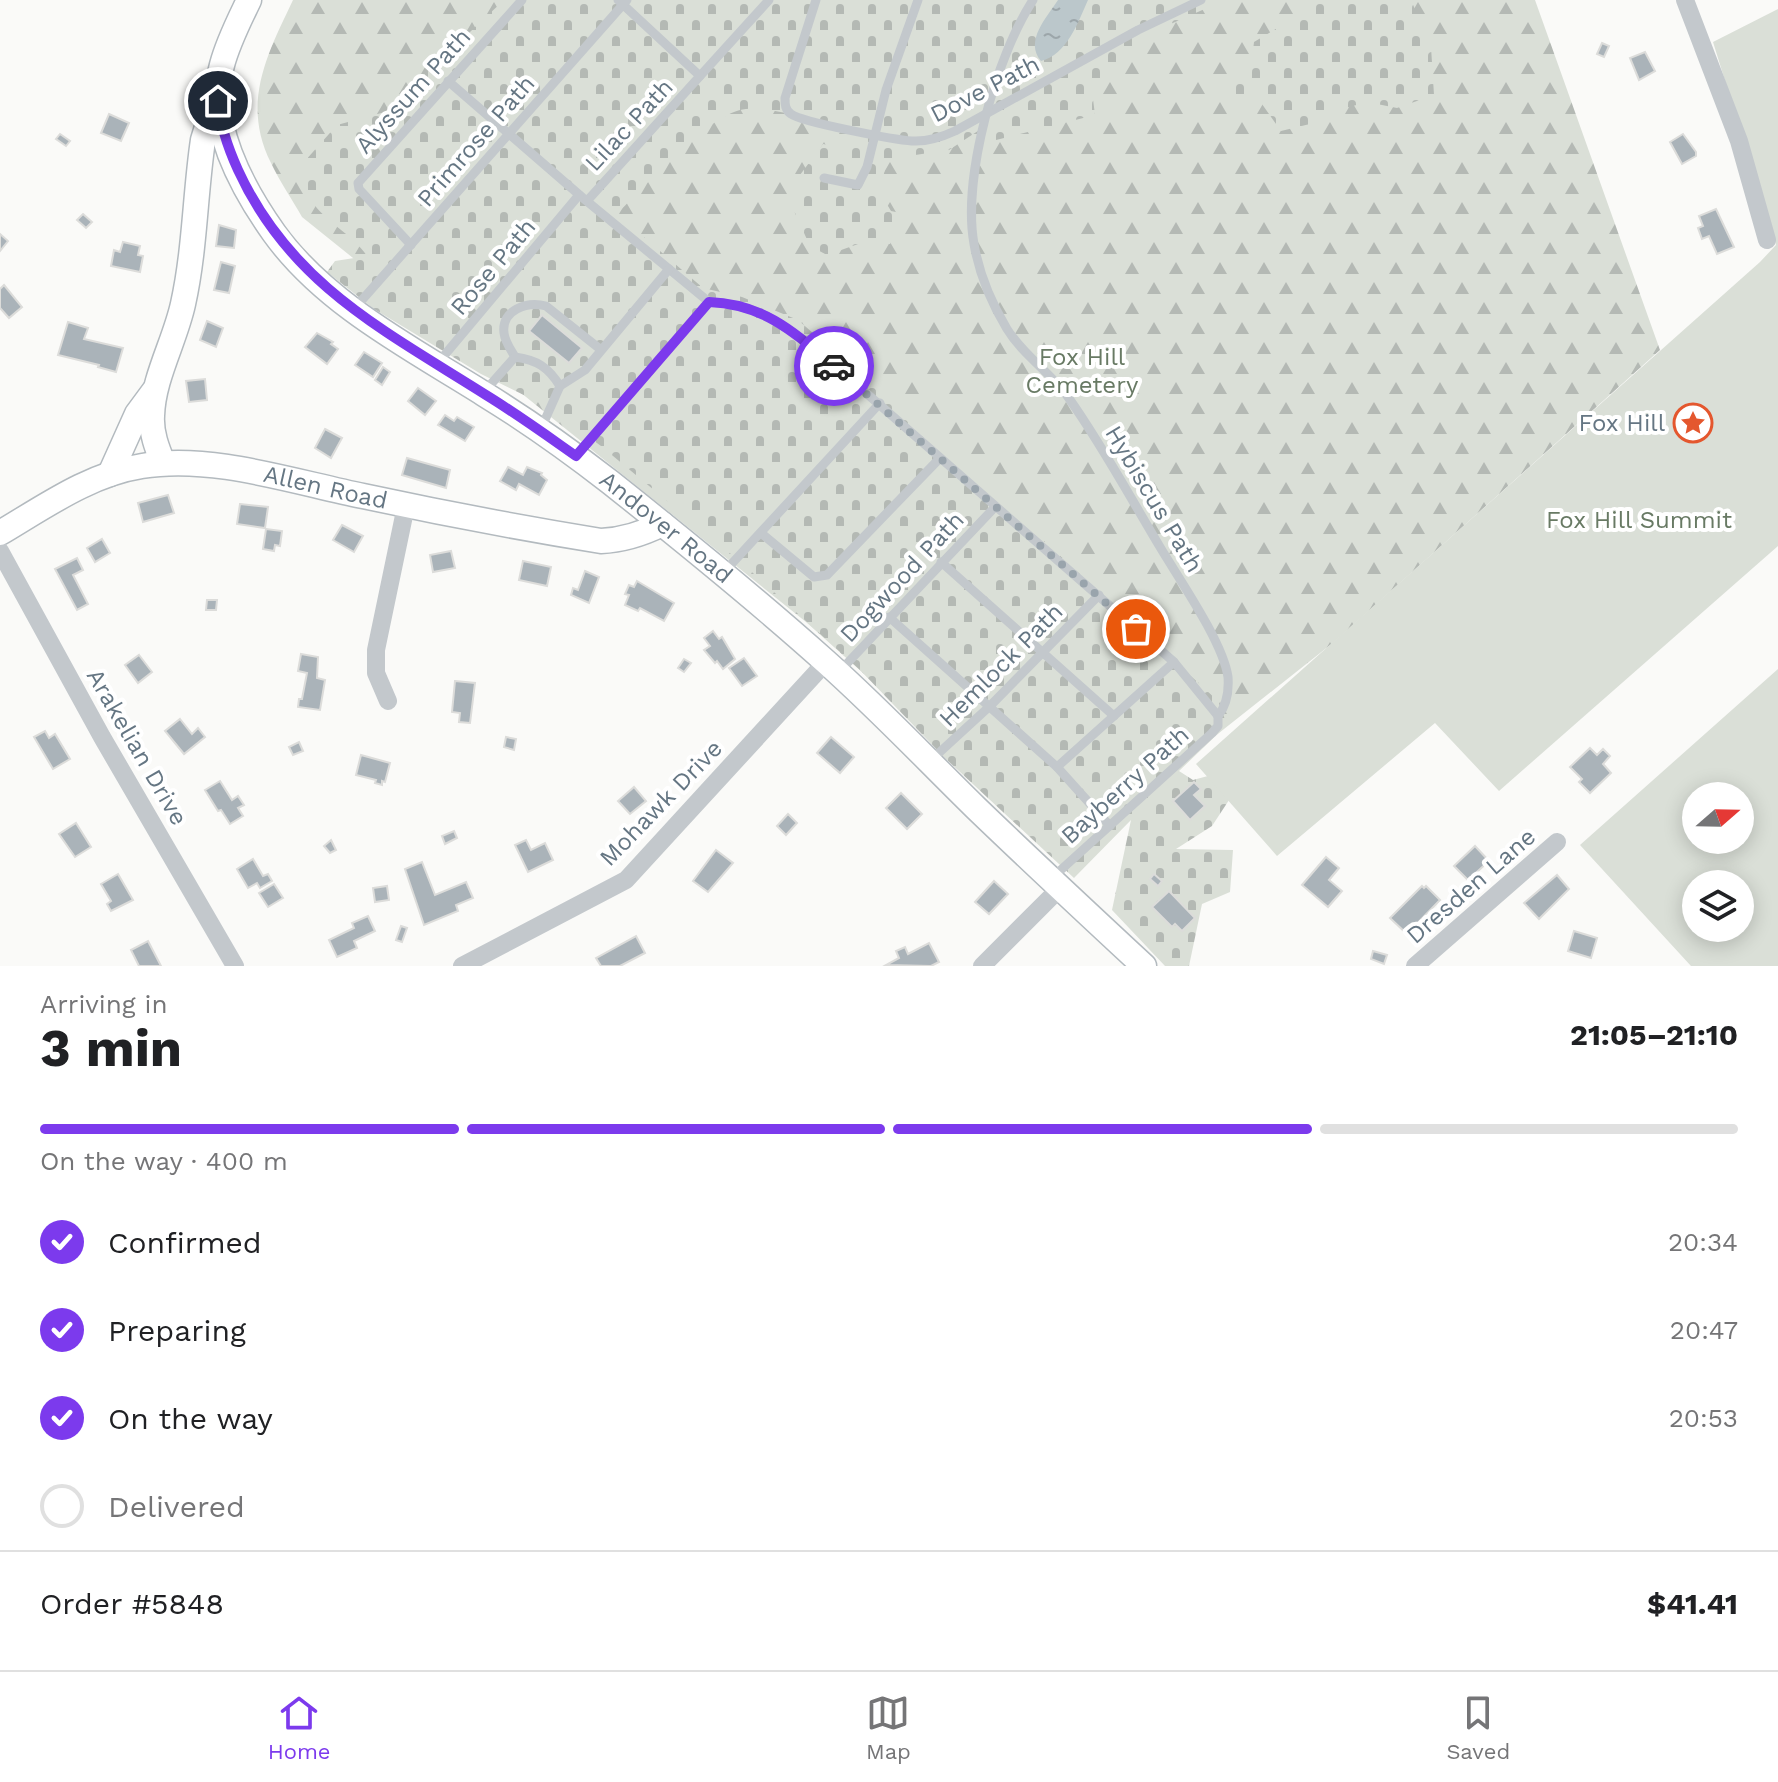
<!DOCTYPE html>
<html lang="en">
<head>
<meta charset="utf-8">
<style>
	body { margin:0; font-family:"Work Sans",sans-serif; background:#f6f6f6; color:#202124; height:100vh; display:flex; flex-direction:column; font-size:30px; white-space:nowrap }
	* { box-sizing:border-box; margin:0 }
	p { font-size:26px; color:#757577 }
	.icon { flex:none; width:44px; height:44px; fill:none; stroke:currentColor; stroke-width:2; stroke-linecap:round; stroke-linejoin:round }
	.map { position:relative; height:966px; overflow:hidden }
	.sheet { display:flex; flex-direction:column; background:#fff; flex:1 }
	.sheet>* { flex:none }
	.needle { width:52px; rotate:70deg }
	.controls { position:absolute; left:1682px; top:782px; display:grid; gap:16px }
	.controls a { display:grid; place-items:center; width:72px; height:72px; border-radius:50%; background:#fff; box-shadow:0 4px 20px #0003; font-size:40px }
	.pin { position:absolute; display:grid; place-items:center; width:68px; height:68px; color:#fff; margin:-34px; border:4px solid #fff; border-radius:50%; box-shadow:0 2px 8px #0007 }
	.courier { position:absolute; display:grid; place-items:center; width:80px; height:80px; margin:-40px; border:6px solid #7c3aed; border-radius:50%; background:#fff; color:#222; box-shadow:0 2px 10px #0007 }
	.head em { font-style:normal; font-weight:700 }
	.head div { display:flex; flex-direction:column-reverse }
	.head { display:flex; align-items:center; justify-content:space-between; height:136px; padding:0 40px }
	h1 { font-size:52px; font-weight:700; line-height:60px }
	.bar { display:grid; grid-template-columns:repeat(4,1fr); gap:12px 8px; align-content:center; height:96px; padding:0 40px }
	.bar i { height:10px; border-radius:6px; background:#e0e0e0 }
	.bar .on { background:#7c3aed }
	.bar p { grid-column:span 4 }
	.line { display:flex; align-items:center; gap:20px; padding:0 40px; border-top:2px solid #e0e0e0 }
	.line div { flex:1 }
	ol { padding:0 40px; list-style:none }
	li { display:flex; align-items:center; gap:24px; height:88px }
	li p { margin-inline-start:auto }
	li .icon { padding:8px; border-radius:50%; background:#7c3aed; color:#fff; stroke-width:4 }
	li:last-child { color:#757577 }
	li i { width:44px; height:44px; border:4px solid #e0e0e0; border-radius:50% }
	.tab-bar { display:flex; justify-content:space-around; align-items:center; height:112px; border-top:2px solid #e0e0e0; background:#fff; font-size:22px; color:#757577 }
	.tab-bar a { display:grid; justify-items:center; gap:4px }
	.tab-bar .on { color:#7c3aed }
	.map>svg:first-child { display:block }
	.forest { fill:url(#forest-firs) }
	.cemetery { fill:url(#cemetery-stones) }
	.park { fill:#dadfd7; fill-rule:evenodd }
	.water { fill:url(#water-ripples) }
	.building { fill:#aab3b9; stroke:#dcdcda; stroke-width:2 }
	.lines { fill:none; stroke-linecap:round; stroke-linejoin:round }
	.secondary-casing { stroke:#b3babf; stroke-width:27 }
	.lane { stroke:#c3c8cc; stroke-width:9 }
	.street { stroke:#c3c8cc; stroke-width:18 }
	.secondary { stroke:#fff; stroke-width:24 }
	.done { stroke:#99a4ac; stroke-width:8; stroke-dasharray:0 14.4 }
	.route { stroke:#7c3aed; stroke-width:10 }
	.labels { text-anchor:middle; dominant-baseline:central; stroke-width:8; stroke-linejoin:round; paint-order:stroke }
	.street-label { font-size:24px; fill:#657683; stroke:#fff }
	.park-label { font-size:24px; fill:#687a64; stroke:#fff }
	.poi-label { font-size:24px; fill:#657683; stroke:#fff; text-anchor:end }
</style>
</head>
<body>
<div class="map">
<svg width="1778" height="966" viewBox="0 0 1778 966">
	<defs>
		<pattern id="forest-firs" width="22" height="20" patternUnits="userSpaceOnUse" patternTransform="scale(2)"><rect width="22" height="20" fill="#dadfd7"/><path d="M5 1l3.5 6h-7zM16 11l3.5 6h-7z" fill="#b4b9b4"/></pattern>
		<pattern id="cemetery-stones" width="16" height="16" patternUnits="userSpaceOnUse" patternTransform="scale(2)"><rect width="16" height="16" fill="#dadfd7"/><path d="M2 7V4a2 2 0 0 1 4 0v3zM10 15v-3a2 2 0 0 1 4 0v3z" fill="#b4b9b4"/></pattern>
		<pattern id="water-ripples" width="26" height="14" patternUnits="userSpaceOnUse" patternTransform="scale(2)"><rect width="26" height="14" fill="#bbc7cb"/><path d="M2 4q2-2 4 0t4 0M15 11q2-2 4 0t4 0" fill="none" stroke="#9ca6aa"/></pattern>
	</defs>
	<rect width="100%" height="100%" fill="#fafaf8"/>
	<path class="forest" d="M 293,0 L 1535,0 L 1660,350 L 1334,642 L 1080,843 L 1005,800 L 806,622 L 302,217 C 292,199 280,182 271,163 C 241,103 267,55 293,0 Z"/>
	<g class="cemetery">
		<path d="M 504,0 L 1259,0 L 1216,4 L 1166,26 L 1134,45 L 1110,72 L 1093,99 L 1095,115 L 996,140 L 990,123 L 949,150 L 888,159 L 879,191 L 891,211 L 905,214 L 890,244 L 861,243 L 827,255 L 810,246 L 794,211 L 797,179 L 823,144 L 852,149 L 855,134 C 820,124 783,107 746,109 C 711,111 643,188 617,214 L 703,288 L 742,297 L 798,320 L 908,416 L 1218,701 L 1227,725 L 1179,771 L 1193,780 L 1219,773 L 1233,794 L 1212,826 L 1176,849 L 1233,850 L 1230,892 L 1202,904 L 1189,966 L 1165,966 L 1112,910 L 1131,820 L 1074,878 L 946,759 L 860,670 L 743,564 L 601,446 L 546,406 L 481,374 L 374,309 L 327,272 L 335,261 L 367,256 C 353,235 322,219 312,201 C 305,189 305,175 304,162 L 337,125 L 385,112 Z"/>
		<polygon points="1324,0 1411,0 1431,47 1434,95 1397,108 1367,102 1328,113 1314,123 1281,131 1257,97 1228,105 1230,81 1250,78 1254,42"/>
	</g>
	<g class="park">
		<polygon points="1778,9 1778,546 1499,791 1435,723 1277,856 1196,764 1760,262 1776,245 1713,42"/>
		<path d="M 1778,669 L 1778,966 L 1691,966 L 1580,845 ZM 1696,796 L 1740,796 L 1740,840 L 1696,840 ZM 1696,884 L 1740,884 L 1740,928 L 1696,928 Z"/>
	</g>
	<path class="water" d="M 1058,0 L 1088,0 C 1078,22 1067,55 1041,61 C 1024,41 1047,17 1058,0 Z"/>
	<g class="building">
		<polygon points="1602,43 1609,46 1604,57 1597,54"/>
		<polygon points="1645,52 1655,71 1639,80 1630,58"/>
		<polygon points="109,114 129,123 121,141 101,133"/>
		<polygon points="60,134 70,141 66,146 56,139"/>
		<polygon points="1683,134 1696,152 1696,156 1682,164 1670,142"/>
		<polygon points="1716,209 1734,247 1717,254 1709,236 1702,239 1698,228 1703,226 1699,216"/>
		<polygon points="83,214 92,222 86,228 77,220"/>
		<polygon points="219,225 236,230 234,248 216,246"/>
		<polygon points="0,234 8,241 0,251"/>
		<polygon points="123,242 140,246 138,255 143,256 140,272 111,266 114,250 120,252"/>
		<polygon points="221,262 235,266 229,293 214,290"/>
		<polygon points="4,285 22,307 9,318 0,308 0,289"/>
		<polygon points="542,315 582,348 569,363 529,331"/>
		<polygon points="207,321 223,328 216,347 200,340"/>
		<polygon points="68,322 88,328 84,339 123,348 116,372 98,367 99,365 58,355"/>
		<polygon points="317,333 333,342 331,344 338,349 327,364 305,347"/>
		<polygon points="364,352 382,363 373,377 355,365"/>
		<polygon points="383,367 390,372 382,385 375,380"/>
		<polygon points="205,379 207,400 189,402 186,381"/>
		<polygon points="418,388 436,401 425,415 408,401"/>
		<polygon points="445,415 454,421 457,417 474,427 465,441 438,425"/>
		<polygon points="325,429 342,438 331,458 315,448"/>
		<polygon points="407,458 450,470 446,488 402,475"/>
		<polygon points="508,467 523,475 527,467 542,473 541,475 547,480 539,495 519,484 516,490 500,481"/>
		<polygon points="168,495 174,513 143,522 138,503"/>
		<polygon points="240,504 268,507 265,528 237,524"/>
		<polygon points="342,525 363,536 354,552 333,540"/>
		<polygon points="266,529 282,531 280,546 275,545 274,551 263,549"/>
		<polygon points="102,539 110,553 95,562 87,548"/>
		<polygon points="451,551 455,568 433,572 430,555"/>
		<polygon points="77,558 83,570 73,575 88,604 77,610 55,569"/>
		<polygon points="523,561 551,567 547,586 519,580"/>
		<polygon points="585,571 599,577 589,603 571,595 573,588 578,590"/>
		<polygon points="637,581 674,603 664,621 640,608 638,611 625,605 629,595 625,594 629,585 634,587"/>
		<polygon points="207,600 217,600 216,610 206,610"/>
		<polygon points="713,631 719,639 722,637 735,659 723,669 717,661 715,663 704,650 710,646 704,638"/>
		<polygon points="301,654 318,657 317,678 325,680 320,710 298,707 299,699 302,699 307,673 298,671"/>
		<polygon points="139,655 152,672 138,683 125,665"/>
		<polygon points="744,658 757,676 742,686 729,668"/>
		<polygon points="684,659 691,663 684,672 678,668"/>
		<polygon points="455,681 475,683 470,723 459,722 460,713 452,712"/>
		<polygon points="180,719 192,734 198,728 205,737 184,754 165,731"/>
		<polygon points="45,731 49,738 55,734 70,759 53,769 34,737"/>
		<polygon points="506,737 516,739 514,750 504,747"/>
		<polygon points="831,737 854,757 840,773 817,753"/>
		<polygon points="299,742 303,751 293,755 289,747"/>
		<polygon points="1590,748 1597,755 1603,749 1610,756 1603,764 1611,773 1590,793 1579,782 1582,779 1570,767"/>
		<polygon points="361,755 390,763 385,782 382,781 382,785 375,783 376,780 356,775"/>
		<polygon points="220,781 232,800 238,796 244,805 238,808 243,816 230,824 221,810 218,811 205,790"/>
		<polygon points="1194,782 1201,789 1194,795 1205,806 1190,820 1173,801"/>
		<polygon points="634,787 646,801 630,814 618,801"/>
		<polygon points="901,793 922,814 907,829 886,808"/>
		<polygon points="788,814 797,823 786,835 777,826"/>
		<polygon points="76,823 91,847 75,857 59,834"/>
		<polygon points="454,831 457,838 445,844 442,836"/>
		<polygon points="331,840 336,850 330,853 324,846"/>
		<polygon points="526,840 531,850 545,843 553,860 528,872 515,845"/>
		<polygon points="1475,846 1489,861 1468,880 1454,866"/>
		<polygon points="716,850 733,863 708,892 693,881"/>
		<polygon points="1326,857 1339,868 1329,880 1342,891 1328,907 1302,885"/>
		<polygon points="253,859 263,876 268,874 272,881 260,888 257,883 248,888 237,869"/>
		<polygon points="422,862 435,895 466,882 473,898 456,905 458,911 424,925 405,869"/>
		<polygon points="118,874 133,900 111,911 107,904 111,901 101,884"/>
		<polygon points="1154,874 1162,881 1158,886 1150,879"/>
		<polygon points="1557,875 1569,889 1539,919 1524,903"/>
		<polygon points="994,881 1008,894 989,914 975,902"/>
		<polygon points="274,884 283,898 268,907 259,893"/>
		<polygon points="387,886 389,900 375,902 373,888"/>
		<polygon points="1422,886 1424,888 1426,886 1440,900 1407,934 1390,918"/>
		<polygon points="1169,891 1195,918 1182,931 1175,924 1172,927 1152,907"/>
		<polygon points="368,916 375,931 354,941 357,948 337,957 329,940 354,928 352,923"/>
		<polygon points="401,926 407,928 402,942 396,940"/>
		<polygon points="1574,931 1597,938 1591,958 1568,951"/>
		<polygon points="636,936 645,953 620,966 601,966 596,958"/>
		<polygon points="148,941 161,966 139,966 131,950"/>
		<polygon points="929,943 939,962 931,966 886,965 899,958 896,951 905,947 908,954"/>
		<polygon points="1373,951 1387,955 1384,964 1371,959"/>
	</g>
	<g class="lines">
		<g class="secondary-casing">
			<g id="secondary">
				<path id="s1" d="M 249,0 C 239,21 228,42 222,65 C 206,122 242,188 274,233 C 325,304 411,348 484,394 C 528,421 570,451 610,482 C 683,540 756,599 825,661 C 878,708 926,759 976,808 C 1031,861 1088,914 1144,966"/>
				<path d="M 163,463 C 157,448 151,433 152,416 C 153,378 175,341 183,304 C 195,250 195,194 203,140 L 207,127 L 219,113"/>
				<polyline points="110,474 137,414 154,391"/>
				<path id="s2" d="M 0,533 C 44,507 90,474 142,466 C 211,454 294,482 363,496 C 442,513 521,528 601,541 C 624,540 642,534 662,524"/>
			</g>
		</g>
		<g class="lane">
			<path d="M 816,0 L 785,98 C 785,104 785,110 791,114 C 801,122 896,140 912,141 C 927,142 942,137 955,131 L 1138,30 L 1201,0"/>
			<path d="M 1033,0 C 996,57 962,177 974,244 C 979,273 992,304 1007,329 C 1023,355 1050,372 1068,397 C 1102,445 1130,497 1160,547 C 1179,579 1223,642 1228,677 C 1229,691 1226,706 1218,716"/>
			<polyline points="700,76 769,0"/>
			<polyline points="448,81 583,198 709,302"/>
			<polyline points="824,178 858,185 867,167 886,90 918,0"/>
			<polyline points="587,201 700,76 618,0"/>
			<polyline points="411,245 359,189 358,183 522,0"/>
			<path d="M 709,302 C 762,304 786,327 826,358 L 1174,662 L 1218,716"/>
			<polyline points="354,309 627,0"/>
			<path d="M 600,349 L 546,306 C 527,301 501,310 504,333 C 505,342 511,350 515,357 C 537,360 548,367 560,386 L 585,370 L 669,269"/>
			<polyline points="437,364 579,195"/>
			<polyline points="483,393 515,357"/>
			<polyline points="540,431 560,386"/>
			<polyline points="576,456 709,302"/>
			<polyline points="761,533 814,577 827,575 940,458"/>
			<polyline points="941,562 1114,716"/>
			<polyline points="725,571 880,403"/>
			<polyline points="889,617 1057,767 1110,826"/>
			<polyline points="838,673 995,507"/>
			<polyline points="930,761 990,706 1099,595"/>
			<polyline points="1057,767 1174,662"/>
			<polyline points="1053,877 1212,733 1218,726 1218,716"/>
		</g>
		<g class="street">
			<polyline points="1685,0 1739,141 1767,240"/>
			<polyline points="0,551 102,737 235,966"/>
			<polyline points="388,701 376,673 376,650 406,506"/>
			<polyline points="462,966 626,880 826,662"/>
			<polyline points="982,966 1060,888"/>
			<polyline points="1415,966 1557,842"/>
		</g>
		<use href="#secondary" class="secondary"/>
	</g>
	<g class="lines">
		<polyline class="done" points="834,366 1136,629"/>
		<path class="route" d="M 218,101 C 220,125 228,148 238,170 C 290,284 385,331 486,395 C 517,414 546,435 576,456 L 709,302 C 764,304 794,332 834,366"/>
	</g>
	<defs>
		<g id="sight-ring" transform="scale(2)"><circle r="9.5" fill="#fff" stroke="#e4572e" stroke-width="1.5"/><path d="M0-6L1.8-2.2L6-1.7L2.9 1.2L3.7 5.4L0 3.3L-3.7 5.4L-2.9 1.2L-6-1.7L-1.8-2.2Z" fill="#e4572e"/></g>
	</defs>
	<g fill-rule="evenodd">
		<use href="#sight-ring" x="1693" y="423"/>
	</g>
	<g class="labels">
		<g class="street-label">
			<text transform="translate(985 89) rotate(-27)">Dove Path</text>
			<text transform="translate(413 91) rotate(-48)">Alyssum Path</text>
			<text transform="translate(629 125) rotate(-47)">Lilac Path</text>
			<text transform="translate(476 141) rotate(-49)">Primrose Path</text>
			<text transform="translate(493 267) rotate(-50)">Rose Path</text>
			<text stroke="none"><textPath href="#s2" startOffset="344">Allen Road</textPath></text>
			<text transform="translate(1154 499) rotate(59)">Hybiscus Path</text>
			<text stroke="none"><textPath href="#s1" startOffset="744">Andover Road</textPath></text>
			<text transform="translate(902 577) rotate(-47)">Dogwood Path</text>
			<text transform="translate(1001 665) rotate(-45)">Hemlock Path</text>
			<text transform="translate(137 747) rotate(60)">Arakelian Drive</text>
			<text transform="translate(1125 785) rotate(-42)">Bayberry Path</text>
			<text transform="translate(661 803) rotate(-46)">Mohawk Drive</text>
			<text transform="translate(1471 886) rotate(-41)">Dresden Lane</text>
		</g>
		<g class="park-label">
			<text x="1082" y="357">Fox Hill<tspan x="1082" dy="28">Cemetery</tspan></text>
			<text x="1639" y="520">Fox Hill Summit</text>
		</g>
		<g class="poi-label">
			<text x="1665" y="423">Fox Hill</text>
		</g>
	</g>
</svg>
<div class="controls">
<a><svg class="needle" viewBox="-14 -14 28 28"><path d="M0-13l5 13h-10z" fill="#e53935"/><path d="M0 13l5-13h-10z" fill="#757577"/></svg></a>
<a><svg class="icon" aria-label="layers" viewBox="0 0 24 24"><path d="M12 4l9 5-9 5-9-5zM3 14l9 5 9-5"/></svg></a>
</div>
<div class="pin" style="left:1136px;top:629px;background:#ea580c"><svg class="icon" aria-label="bag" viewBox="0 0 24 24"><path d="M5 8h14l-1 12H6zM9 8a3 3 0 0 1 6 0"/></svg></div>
<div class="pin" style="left:218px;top:101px;background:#1f2937"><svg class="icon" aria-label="home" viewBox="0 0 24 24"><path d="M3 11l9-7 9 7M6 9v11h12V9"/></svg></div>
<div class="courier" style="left:834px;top:366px"><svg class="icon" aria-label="car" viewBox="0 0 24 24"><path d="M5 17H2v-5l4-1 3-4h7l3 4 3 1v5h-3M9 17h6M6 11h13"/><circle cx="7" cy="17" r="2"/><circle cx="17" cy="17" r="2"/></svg></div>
</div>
<section class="sheet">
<div class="head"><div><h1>3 min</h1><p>Arriving in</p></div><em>21:05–21:10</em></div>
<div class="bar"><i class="on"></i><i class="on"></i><i class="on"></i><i></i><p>On the way · 400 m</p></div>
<ol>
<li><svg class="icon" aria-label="check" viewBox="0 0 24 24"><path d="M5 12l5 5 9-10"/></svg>Confirmed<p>20:34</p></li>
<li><svg class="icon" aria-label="check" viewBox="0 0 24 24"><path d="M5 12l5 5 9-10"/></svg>Preparing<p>20:47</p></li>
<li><svg class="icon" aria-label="check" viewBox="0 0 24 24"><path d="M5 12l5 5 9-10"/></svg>On the way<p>20:53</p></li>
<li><i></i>Delivered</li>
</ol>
<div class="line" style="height:104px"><div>Order #5848</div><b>$41.41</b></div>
</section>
<nav class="tab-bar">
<a class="on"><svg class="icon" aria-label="home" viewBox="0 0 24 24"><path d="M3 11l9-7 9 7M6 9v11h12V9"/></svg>Home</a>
<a><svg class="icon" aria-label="map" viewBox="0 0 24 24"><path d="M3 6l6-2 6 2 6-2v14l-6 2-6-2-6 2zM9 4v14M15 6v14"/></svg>Map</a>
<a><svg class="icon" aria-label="saved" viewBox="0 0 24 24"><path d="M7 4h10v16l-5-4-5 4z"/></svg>Saved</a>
</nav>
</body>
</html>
